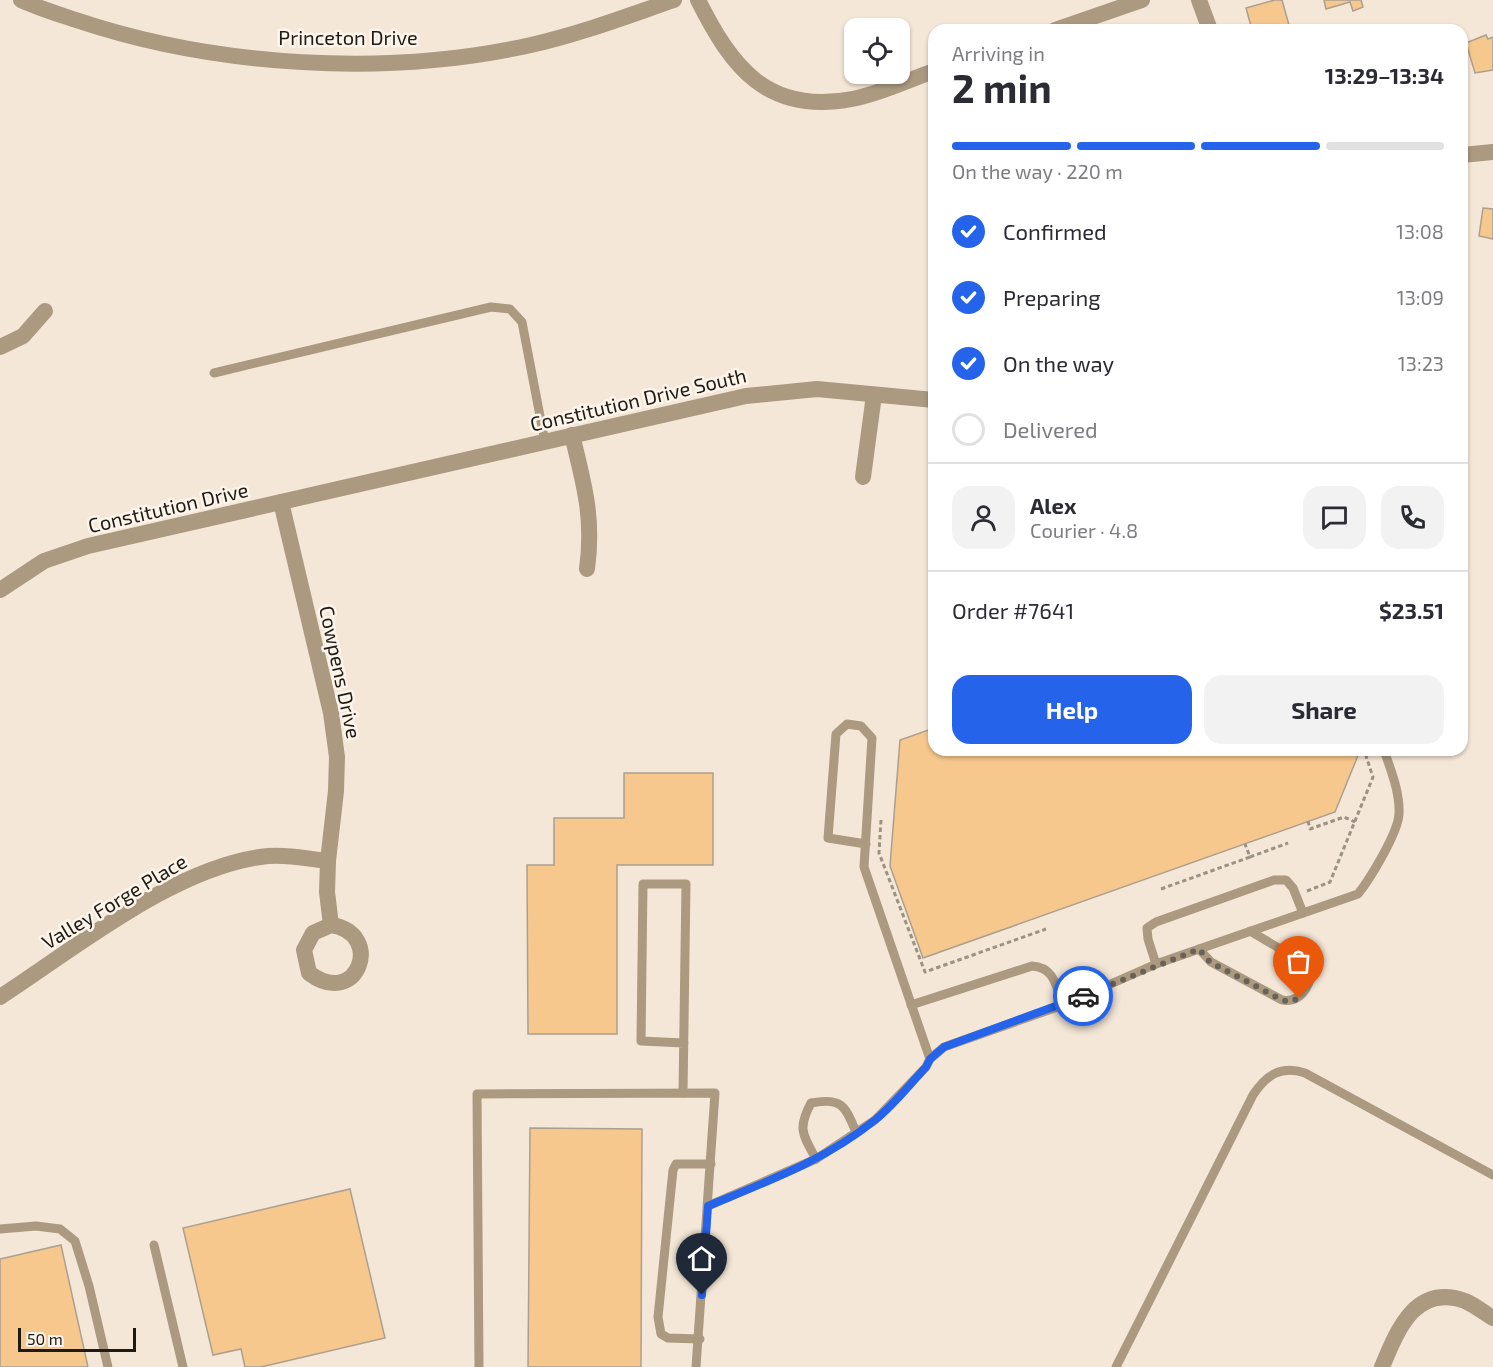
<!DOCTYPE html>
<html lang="en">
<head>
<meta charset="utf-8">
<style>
	body { margin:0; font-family:"Exo 2",sans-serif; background:#f2f2f3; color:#2b2b33; height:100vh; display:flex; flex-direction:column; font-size:22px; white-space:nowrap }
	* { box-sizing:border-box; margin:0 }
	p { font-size:20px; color:#7c7c81 }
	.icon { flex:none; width:33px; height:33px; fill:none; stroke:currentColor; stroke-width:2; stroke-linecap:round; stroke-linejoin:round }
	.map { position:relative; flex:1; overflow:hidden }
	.side { position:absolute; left:928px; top:24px; width:540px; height:732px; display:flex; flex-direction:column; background:#fff; border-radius:18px; box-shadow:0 2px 4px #0004 }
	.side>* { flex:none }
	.tools { position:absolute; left:844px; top:18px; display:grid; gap:12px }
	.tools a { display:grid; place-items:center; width:66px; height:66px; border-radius:12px; background:#fff; box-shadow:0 2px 4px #0004; font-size:30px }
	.scale { position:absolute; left:18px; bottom:15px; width:118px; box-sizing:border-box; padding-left:6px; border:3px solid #1e1a14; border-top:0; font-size:16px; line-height:21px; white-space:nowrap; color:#1e1a14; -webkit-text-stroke:4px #fdf5ec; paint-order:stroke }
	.pin { position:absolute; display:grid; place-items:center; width:51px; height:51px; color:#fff; margin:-62px -26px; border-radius:50% 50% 50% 0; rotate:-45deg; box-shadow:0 0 6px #0007 }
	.pin .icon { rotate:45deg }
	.courier { position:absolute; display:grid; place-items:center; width:60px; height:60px; margin:-30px; border:4px solid #2563eb; border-radius:50%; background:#fff; color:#222; box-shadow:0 2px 8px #0007 }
	.overview em { font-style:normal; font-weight:700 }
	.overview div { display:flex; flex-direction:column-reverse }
	.overview { display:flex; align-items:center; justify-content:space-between; height:102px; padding:0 24px }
	h1 { font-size:39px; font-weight:700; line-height:45px }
	.bar { display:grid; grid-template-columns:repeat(4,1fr); gap:9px 6px; align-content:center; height:72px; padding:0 24px }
	.bar i { height:8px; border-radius:4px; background:#e1e1e2 }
	.bar .current { background:#2563eb }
	.bar p { grid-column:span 4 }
	.line { display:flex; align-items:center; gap:15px; padding:0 24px; border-top:2px solid #e1e1e2 }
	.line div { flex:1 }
	.round { display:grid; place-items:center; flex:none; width:63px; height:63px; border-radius:18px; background:#f2f2f3 }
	ol { padding:0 24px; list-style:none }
	li { display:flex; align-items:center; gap:18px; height:66px }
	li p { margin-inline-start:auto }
	li .icon { padding:6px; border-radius:50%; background:#2563eb; color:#fff; stroke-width:4 }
	li:last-child { color:#7c7c81 }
	li i { width:33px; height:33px; border:3px solid #e1e1e2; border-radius:50% }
	.action { display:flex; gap:12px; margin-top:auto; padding:12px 24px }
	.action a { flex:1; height:69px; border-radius:18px; background:#2563eb; color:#fff; font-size:24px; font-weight:700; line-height:69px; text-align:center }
	.action a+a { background:#f2f2f3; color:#2b2b33 }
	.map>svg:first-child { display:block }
	.building { fill:#f6c88e; stroke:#ab9f90; stroke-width:1.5 }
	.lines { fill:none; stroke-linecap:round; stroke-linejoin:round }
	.path { stroke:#9b9286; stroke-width:3; stroke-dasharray:4.5 3; stroke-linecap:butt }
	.service { stroke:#ab9980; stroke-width:9 }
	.minor { stroke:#ab9980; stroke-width:16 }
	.done { stroke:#696258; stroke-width:6; stroke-dasharray:0 10.8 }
	.route { stroke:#2563eb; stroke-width:8 }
	.labels { text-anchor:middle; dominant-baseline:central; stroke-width:5; stroke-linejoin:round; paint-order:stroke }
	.street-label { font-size:20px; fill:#1e1a14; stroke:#fdf5ec }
</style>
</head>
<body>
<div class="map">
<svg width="1493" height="1367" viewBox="0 0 1493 1367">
	<rect width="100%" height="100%" fill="#f4e7d7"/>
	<g class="building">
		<polygon points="1275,0 1282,0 1289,25 1269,30 1252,30 1246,8"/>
		<polygon points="1324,0 1361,0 1363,7 1353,11 1350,2 1326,9"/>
		<polygon points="1486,35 1488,39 1493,37 1493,70 1475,73 1466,43"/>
		<polygon points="1483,208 1493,209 1493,239 1479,236"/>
		<polygon points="934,728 934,750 1358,750 1359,753 1335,812 923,958 890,866 900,740"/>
		<polygon points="624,773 713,773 713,865 617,865 617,1034 528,1034 527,865 554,865 554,818 624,818"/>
		<polygon points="530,1128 642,1129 641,1367 528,1367"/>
		<polygon points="350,1189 385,1338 261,1367 245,1367 241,1349 213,1355 183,1228"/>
		<polygon points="61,1245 88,1367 0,1367 0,1259"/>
	</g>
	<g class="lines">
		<g class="path">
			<polyline points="881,820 879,853 925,972 1046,929"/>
			<polyline points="1308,821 1310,829 1344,817 1355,822"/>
			<polyline points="1250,857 1288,843"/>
			<polyline points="1161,889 1250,857 1245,844"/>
			<polyline points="1307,891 1330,882 1373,777 1364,750"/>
		</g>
		<g class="service">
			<polyline points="214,373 491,307 510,309 522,322 545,442"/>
			<polyline points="866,844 828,838 836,734 847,724 861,726 872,738 864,867 930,1059"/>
			<path d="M 1199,949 L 1211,962 L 1282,1000 C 1300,1003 1309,988 1312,972 L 1309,966 L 1250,931"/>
			<polyline points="1156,964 1148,939 1147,928 1156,922 1274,880 1286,880 1293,888 1303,913"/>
			<path d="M 911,1005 L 1032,966 C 1054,967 1056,986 1063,1005"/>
			<polyline points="683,1093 686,884 643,884 641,1041 684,1043"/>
			<path d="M 856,1132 C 845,1106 842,1097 811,1103 C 797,1129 803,1135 816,1159 L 875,1120 L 926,1067 L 930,1059 L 944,1047 L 1063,1005 L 1156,964 L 1358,894 C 1370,879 1398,833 1399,814 C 1400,792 1391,771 1384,750"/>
			<polyline points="708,1206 816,1159"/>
			<polyline points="0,1229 36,1226 60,1229 75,1241 89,1286 108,1367"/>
			<polyline points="154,1245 183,1367"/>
			<polyline points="700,1339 668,1338 661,1334 658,1317 673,1170 676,1164 711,1164"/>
			<polyline points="479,1367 477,1094 715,1093 696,1367"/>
			<path d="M 1116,1367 L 1253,1095 C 1266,1075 1281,1065 1305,1073 L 1493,1175"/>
		</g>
		<g class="minor">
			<path d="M 21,0 C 38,8 58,14 76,20 C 216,67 387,77 531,45 C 580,34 627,16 674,0"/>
			<path d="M 698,0 C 732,68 768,115 852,99 C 880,94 908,80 934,71"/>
			<polyline points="1199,0 1210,30"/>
			<polyline points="1055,30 1142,0"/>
			<polyline points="1462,155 1493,152"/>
			<polyline points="0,347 23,336 45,311"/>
			<path d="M 572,435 C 584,484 594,518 587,569"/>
			<polyline points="863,477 874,395"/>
			<path d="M 281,502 L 331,713 L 337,757 L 336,791 L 328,861 L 327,892 L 331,925 L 313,933 L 304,950 L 309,973 C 358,1010 385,933 331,925"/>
			<polyline points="0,590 44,561 88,546 746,396 817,389 934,400"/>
			<path d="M 0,997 C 77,947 177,865 268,856 C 287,854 309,859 328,861"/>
			<path d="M 1382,1367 C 1397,1331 1415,1283 1465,1301 C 1475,1305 1484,1313 1493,1318"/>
		</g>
	</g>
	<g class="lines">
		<polyline class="done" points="1083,996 1199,949 1210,962 1282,1000 1291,1002 1299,998"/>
		<path class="route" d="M 702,1295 L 708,1206 C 766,1182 826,1160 875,1120 C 894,1105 910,1084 926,1067 L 930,1059 L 944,1047 L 1083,996"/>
	</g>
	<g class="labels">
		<g class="street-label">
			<text x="348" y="37">Princeton Drive</text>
			<text transform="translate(638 399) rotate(-13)">Constitution Drive South</text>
			<text transform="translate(168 507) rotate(-13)">Constitution Drive</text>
			<text transform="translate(341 672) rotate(78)">Cowpens Drive</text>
			<text transform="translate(114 901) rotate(-31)">Valley Forge Place</text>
		</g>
	</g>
</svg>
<div class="tools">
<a><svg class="icon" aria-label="locate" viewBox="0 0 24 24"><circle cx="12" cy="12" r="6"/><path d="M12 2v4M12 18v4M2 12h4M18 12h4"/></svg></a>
</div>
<div class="scale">50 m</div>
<div class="pin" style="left:1299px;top:998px;background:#ea580c"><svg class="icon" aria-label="bag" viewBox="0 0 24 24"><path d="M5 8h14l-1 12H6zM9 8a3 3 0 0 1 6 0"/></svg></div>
<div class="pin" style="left:702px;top:1295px;background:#1f2937"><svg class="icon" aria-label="home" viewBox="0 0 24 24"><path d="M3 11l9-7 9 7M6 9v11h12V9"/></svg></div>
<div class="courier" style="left:1083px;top:996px"><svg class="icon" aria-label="car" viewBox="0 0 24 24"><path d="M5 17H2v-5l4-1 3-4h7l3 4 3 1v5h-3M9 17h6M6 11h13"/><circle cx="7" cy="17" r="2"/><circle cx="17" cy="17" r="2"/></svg></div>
<section class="side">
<div class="overview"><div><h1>2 min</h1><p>Arriving in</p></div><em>13:29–13:34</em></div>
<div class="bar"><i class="current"></i><i class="current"></i><i class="current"></i><i></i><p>On the way · 220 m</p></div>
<ol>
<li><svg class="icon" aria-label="check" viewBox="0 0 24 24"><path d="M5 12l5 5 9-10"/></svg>Confirmed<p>13:08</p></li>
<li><svg class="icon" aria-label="check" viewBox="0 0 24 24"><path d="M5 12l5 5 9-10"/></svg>Preparing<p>13:09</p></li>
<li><svg class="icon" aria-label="check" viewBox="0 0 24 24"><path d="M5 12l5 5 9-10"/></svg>On the way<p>13:23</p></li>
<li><i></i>Delivered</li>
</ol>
<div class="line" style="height:108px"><a class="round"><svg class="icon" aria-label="person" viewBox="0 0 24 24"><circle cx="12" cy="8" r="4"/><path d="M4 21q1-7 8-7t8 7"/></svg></a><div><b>Alex</b><p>Courier · 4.8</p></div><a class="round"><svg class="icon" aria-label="chat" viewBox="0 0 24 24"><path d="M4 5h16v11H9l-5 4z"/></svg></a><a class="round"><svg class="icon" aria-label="phone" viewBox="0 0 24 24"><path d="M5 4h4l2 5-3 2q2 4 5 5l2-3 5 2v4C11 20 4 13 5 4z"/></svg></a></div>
<div class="line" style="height:78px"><div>Order #7641</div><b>$23.51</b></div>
<div class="action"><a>Help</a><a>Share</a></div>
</section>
</div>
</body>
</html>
